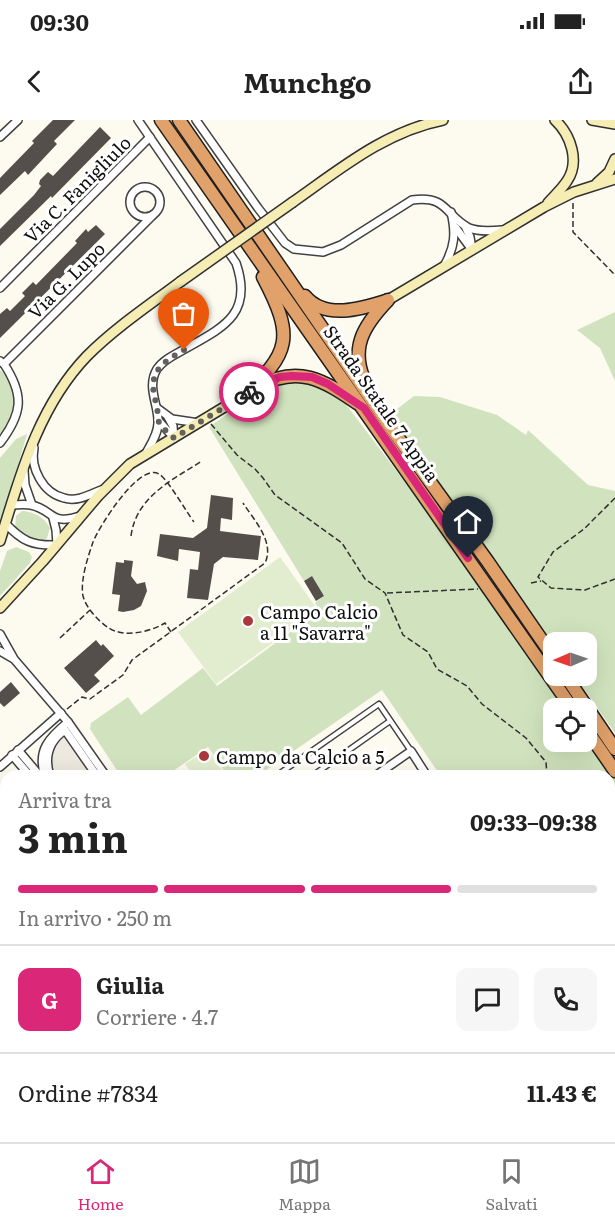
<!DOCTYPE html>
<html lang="it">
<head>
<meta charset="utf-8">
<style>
	body { margin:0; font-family:Literata,serif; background:#f6f6f6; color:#222; height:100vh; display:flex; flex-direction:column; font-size:22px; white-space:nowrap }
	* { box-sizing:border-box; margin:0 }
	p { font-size:20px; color:#767676 }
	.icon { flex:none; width:33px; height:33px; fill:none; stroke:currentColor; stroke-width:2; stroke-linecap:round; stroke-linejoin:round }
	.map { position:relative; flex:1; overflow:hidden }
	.side { position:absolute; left:0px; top:650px; width:615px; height:374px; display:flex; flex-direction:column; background:#fff; border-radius:18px 18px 0 0; box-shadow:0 6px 24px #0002 }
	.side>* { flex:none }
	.needle { width:39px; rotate:268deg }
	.tools { position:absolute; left:543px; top:512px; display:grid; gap:12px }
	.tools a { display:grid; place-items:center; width:54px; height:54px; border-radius:12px; background:#fff; box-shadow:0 6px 24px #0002; font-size:30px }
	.pin { position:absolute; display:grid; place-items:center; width:51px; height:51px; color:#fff; margin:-62px -26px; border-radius:50% 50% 50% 0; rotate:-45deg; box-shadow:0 0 6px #0007 }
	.pin .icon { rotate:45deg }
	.courier { position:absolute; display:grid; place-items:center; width:60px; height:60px; margin:-30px; border:4px solid #db2777; border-radius:50%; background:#fff; color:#222; box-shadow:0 2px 8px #0007 }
	.summary em { font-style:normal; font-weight:700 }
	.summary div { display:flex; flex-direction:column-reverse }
	.summary { display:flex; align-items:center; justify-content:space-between; height:102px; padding:0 18px }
	h1 { font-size:39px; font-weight:700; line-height:45px }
	.bar { display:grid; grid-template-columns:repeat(4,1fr); gap:9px 6px; align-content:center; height:72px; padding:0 18px }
	.bar i { height:8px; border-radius:4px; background:#e0e0e0 }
	.bar .selected { background:#db2777 }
	.bar p { grid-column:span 4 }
	.line { display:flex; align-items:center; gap:15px; padding:0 18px; border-top:2px solid #e0e0e0 }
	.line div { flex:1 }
	.round { display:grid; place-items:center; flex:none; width:63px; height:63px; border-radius:12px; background:#f6f6f6 }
	.status { display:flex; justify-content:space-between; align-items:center; height:42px; padding:0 30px; background:#fff; direction:ltr }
	.status svg { height:16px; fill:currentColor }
	header { display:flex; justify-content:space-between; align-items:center; height:78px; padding:0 18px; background:#fff; font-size:27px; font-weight:700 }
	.tab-bar { display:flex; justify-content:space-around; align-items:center; height:84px; border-top:2px solid #e0e0e0; background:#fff; font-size:16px; color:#767676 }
	.tab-bar a { display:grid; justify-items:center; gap:3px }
	.tab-bar .selected { color:#db2777 }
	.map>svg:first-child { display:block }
	.green { fill:#d1e3be }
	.pitch { fill:#e2ecce }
	.plaza { fill:#ede9e0 }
	.building { fill:#554f4b }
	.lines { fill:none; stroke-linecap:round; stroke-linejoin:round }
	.lane-casing { stroke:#414141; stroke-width:7 }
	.street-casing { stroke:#414141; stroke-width:10 }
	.secondary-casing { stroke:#303030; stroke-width:12 }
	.highway-casing { stroke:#1f1f1f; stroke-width:15 }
	.path { stroke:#303030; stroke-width:1.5; stroke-dasharray:6 3; stroke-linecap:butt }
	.lane { stroke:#fff; stroke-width:4 }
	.street { stroke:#fff; stroke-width:7 }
	.secondary { stroke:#f5edb4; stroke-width:9 }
	.highway { stroke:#e1a16a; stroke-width:12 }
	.secondary-bridge-casing { stroke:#303030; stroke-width:12; stroke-linecap:butt }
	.secondary-bridge { stroke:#f5edb4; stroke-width:9 }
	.done { stroke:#62615d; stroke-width:6; stroke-dasharray:0 10.8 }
	.route { stroke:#db2777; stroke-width:8 }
	.poi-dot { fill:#ac383d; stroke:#fff; stroke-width:2 }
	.labels { text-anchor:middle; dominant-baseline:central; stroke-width:6; stroke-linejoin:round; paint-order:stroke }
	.street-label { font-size:18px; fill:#0e0e0e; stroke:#fff }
	.poi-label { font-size:18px; fill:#0e0e0e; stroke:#fff; text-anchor:start }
</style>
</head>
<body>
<div class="status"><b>09:30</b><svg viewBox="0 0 49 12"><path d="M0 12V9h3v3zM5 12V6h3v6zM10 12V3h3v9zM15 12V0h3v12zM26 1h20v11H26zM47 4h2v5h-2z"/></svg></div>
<header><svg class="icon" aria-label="back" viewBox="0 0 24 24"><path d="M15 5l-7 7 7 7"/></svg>Munchgo<svg class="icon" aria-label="share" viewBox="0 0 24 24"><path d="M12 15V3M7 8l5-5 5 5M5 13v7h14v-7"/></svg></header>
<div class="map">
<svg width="615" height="1022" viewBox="0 0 615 1022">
	<rect width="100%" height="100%" fill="#fdfaf0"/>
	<g class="green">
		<polygon points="615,192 615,261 600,228 577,210"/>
		<polygon points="0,250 13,260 18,289 0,323"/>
		<polygon points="308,259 338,274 453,425 567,588 554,588 554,621 586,621 587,616 615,657 615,1022 433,1022 430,1017 609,1017 609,656 440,655 382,570 259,655 227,655 208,627 167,655 120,655 90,609 91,603 128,577 141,595 203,548 217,566 320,490 315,483 324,476 312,456 304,461 209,307 271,263"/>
		<polygon points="414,276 440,277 497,295 526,315 528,310 588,365 615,371 615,613 574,555 586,555 586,522 554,522 553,526 389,295"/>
		<polygon points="27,314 0,409 0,338 16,319"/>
		<path d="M 22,391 C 34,392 44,397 50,408 L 47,418 C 36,425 24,416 15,408 L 16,396 Z"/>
		<polygon points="16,427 29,432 32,437 30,443 0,476 0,451 7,431"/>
	</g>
	<g class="pitch">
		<polygon points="280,437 318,490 216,564 178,512"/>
		<polygon points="208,629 225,655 193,655 185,644"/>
	</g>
	<polygon class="plaza" points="65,610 97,655 79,655 69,650 66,653 68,655 50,656 49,631"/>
	<g class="building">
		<polygon points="53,0 75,0 54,21 57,24 28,55 25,51 0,75 0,58 34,23 32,21"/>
		<polygon points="100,7 111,18 52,78 51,76 0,126 0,109 34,75 41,66 39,64 40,60 48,52 53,56"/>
		<polygon points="96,105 105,114 0,218 0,194 7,188 10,191 25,176 22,173 33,162 36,165 77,123 75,121 86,109 88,112"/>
		<polygon points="211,375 233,378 232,400 221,398 220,411 261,416 258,440 223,437 214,444 208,480 187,478 190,449 198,450 200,432 179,429 178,441 157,436 160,414 193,418 207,408"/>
		<polygon points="124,440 133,441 131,456 137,464 145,462 147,471 141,486 134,490 123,492 118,491 120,475 112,474 116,442 124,443"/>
		<polygon points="312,456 324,476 316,481 304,461"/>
		<polygon points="96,520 101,526 103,524 114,536 94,555 100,561 86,573 64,548"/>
		<polygon points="11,562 20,573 4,587 0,583 0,572"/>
	</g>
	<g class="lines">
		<g class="lane-casing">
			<g id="lane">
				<polyline points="276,656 379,584 411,631"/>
				<polyline points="312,656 390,601"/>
			</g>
		</g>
		<g class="street-casing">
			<g id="street">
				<path d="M 138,0 L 236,143 C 254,195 222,208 183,230 C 174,235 163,240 157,249 C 146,267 159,285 158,303 C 158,314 151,324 146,333"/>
				<path d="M 196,0 L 258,88 L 285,123 L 294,129 L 323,132 L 341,125 L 412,80 C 448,75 444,95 469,108 C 479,112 492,111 502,110"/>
				<polyline points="0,17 18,0"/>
				<circle cx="145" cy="82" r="15"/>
				<polyline points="465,106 470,117 472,129"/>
				<polyline points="456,108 472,130"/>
				<path d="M 444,146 C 455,127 456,113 451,92"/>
				<polyline points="0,168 150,17"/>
				<polyline points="0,241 4,244 153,95"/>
				<polyline points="157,288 172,299 199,303"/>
				<polyline points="168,297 173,306 174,318"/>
				<polyline points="158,300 174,318"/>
				<path d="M 0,323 C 22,294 25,276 4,244"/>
				<path d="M 34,328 C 30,348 43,373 64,378 C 77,382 89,375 101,370"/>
				<polyline points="24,350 25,365 32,385"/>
				<path d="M 11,385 C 17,385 24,384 31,385 C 54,390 50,406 80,396"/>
				<path d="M 5,403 C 22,421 32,426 57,425 L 56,410 L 53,398"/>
				<polyline points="0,514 14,539 68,602 106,656"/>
				<polyline points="0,531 12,538"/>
				<polyline points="18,630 40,656"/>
				<polyline points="12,635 30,656"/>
				<polyline points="0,647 61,593"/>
				<path d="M 45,656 C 36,630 50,617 68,602"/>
				<path d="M 50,656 C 44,637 49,621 65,610 L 97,656"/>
				<polyline points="375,656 411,631 427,656"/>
				<polyline points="0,730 6,737"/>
				<polyline points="0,794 6,791"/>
				<polyline points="0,820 6,832"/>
				<polyline points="0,917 6,913"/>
				<polyline points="0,939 6,948"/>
				<polyline points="0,992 6,988"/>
				<polyline points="54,1017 57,1022"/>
				<polyline points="205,1017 208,1022"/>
				<polyline points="357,1017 360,1022"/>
				<polyline points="142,1022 149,1017"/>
			</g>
		</g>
		<g class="secondary-casing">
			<g id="secondary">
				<polyline points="592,0 615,4"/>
				<polyline points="597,63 609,52 615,39"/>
				<path d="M 293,82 C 340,49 386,11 443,0"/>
				<path d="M 548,83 C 554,76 562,69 567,61 C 580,42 571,15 555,0"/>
				<polyline points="388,180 544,87 574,72 615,59"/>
				<path d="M 0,421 C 20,356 38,287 87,236 C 115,208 148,186 180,162"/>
				<polyline points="0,488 43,441 98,376 130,344 241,277"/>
			</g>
		</g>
		<g class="highway-casing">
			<g id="highway">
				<polyline points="161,0 572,588"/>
				<polyline points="179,0 391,308 488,442 554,538"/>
				<path d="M 305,176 C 325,200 361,189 386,181"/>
				<path d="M 366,264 C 349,229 363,206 388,180"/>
				<path d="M 258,267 C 298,244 323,260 357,283"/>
				<path d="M 241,277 C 292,233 294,216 263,157"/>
				<polyline points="565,555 615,629"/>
				<polyline points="586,609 615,651"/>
			</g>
		</g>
		<g class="path">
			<polyline points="573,83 573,112 615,155"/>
			<polyline points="211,304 237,335 255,349 263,358 275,375 342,423 365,459 385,473 403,515 428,532 437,549 467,566 482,584 526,618 546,642 547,656"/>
			<polyline points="615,378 584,409 553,432 538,457 551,468 585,470 615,459"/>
			<path d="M 131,416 C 136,377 172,360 202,341"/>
			<polyline points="531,463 541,461"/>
			<polyline points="387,473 478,469"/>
			<path d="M 171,512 L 165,503 C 150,512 124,518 109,508 C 99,502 86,488 83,476 C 80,460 88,437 93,422 C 99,407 139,342 159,354 C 167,358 187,393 194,402"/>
			<polyline points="60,518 90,490"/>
			<path d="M 67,589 L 82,577 L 90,579 L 123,555 L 132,540 L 265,443 C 275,422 254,400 243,383"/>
			<polyline points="609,748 615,754"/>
		</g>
		<use href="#lane" class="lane"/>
		<use href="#street" class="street"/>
		<use href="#secondary" class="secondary"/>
		<use href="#highway" class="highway"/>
		<g class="secondary-bridge-casing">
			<polyline id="secondary-bridge" points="180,162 293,82"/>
		</g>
		<use href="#secondary-bridge" class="secondary-bridge"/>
	</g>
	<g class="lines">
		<path class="done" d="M 184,230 C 157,245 147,255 157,286 C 158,290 157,296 158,300 C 161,307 168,313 174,318 L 249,272"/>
		<polyline class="route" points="249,272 267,262 280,257 292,256 312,257 328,264 364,288 468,438"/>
	</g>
	<g class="poi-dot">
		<circle cx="248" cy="501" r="6"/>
		<circle cx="204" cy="636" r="6"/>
	</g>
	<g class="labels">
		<g class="street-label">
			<text transform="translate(77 69) rotate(-45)">Via C. Fanigliulo</text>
			<text transform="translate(66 160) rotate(-45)">Via G. Lupo</text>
			<text transform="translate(382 283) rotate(55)">Strada Statale 7 Appia</text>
		</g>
		<g class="poi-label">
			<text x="260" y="491">Campo Calcio<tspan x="260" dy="21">a 11 "Savarra"</tspan></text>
			<text x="216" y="636">Campo da Calcio a 5</text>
		</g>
	</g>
</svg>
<div class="tools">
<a><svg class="needle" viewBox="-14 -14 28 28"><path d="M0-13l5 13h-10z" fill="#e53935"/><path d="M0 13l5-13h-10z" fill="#767676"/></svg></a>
<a><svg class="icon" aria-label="locate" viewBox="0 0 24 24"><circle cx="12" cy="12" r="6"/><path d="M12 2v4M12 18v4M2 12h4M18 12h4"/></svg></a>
</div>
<div class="pin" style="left:184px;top:230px;background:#ea580c"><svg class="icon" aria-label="bag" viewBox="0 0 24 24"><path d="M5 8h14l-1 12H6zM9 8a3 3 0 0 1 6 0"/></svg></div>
<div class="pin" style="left:468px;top:438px;background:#1f2937"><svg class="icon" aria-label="home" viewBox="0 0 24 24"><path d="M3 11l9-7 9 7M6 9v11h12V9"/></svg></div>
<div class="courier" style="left:249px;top:272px"><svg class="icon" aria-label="bike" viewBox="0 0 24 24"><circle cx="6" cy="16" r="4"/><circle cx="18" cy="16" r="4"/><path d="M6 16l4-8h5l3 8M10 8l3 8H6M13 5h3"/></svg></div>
<section class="side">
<div class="summary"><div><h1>3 min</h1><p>Arriva tra</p></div><em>09:33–09:38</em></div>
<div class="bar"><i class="selected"></i><i class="selected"></i><i class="selected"></i><i></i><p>In arrivo · 250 m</p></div>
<div class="line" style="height:108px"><b class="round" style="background:#db2777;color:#fff">G</b><div><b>Giulia</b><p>Corriere · 4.7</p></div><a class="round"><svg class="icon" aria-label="chat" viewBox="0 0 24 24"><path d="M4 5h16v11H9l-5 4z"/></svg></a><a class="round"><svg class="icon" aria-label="phone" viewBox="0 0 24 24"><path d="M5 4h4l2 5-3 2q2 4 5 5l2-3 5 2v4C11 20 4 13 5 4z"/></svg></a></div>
<div class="line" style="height:78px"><div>Ordine #7834</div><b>11.43 €</b></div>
</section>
</div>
<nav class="tab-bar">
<a class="selected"><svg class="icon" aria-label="home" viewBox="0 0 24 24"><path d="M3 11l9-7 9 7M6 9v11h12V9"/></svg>Home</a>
<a><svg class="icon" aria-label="map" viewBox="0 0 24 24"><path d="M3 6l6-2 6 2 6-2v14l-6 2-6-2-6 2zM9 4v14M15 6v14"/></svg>Mappa</a>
<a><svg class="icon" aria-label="saved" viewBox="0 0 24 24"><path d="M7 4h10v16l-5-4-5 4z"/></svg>Salvati</a>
</nav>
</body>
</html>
